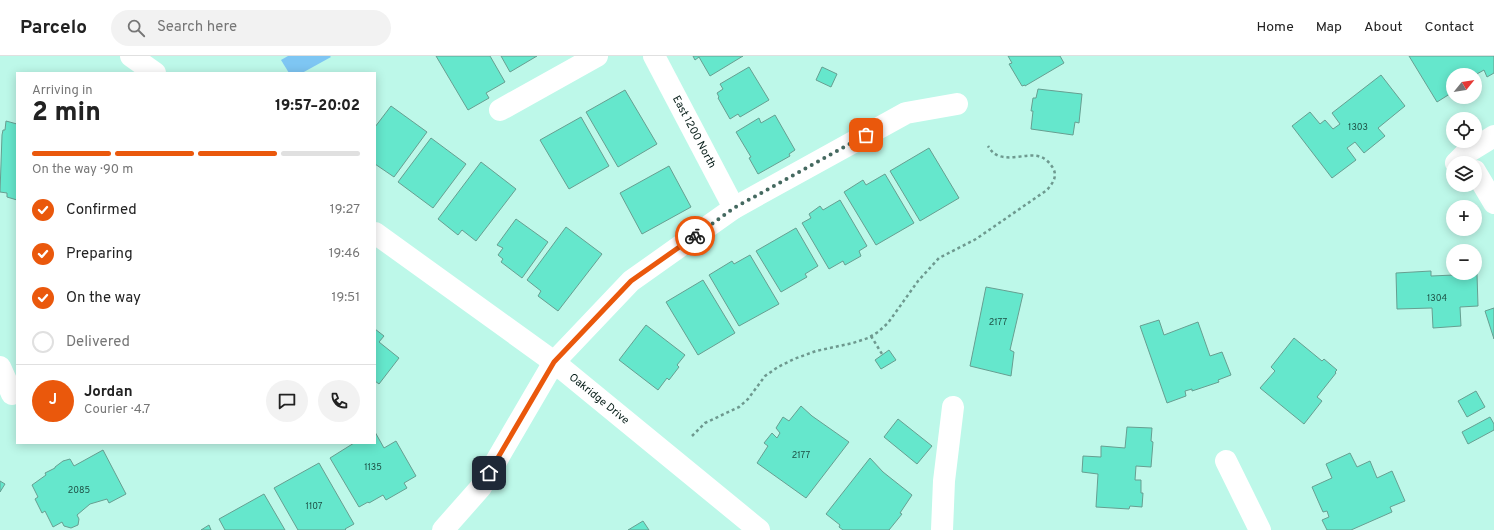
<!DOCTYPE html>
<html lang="en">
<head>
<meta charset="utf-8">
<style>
	body { margin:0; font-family:Overpass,sans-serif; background:#f2f2f2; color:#222; height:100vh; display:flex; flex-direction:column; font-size:15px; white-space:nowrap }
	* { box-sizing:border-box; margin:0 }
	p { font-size:13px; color:#767676 }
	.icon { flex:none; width:22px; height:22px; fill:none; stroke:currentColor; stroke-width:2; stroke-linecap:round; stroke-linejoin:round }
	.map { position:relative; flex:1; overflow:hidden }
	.side { position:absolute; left:16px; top:16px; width:360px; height:372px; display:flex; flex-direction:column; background:#fff; border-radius:0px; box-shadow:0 2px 10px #0003 }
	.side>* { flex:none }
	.needle { width:26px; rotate:60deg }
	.buttons { position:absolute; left:1446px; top:12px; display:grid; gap:8px }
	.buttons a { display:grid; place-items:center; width:36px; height:36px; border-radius:50%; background:#fff; box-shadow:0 2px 10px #0003; font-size:20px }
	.pin { position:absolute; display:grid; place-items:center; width:34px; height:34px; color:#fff; margin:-17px; border-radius:8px; box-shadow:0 2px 6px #0006 }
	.courier { position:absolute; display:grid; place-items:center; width:40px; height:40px; margin:-20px; border:3px solid #ea580c; border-radius:50%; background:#fff; color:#222; box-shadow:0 1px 5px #0007 }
	.summary em { font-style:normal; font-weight:800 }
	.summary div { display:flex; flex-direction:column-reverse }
	.summary { display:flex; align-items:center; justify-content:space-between; height:68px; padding:0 16px }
	h1 { font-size:26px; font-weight:800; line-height:30px }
	.bar { display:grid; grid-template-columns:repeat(4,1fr); gap:6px 4px; align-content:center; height:48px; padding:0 16px }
	.bar i { height:5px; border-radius:3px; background:#e0e0e0 }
	.bar .on { background:#ea580c }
	.bar p { grid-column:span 4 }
	.line { display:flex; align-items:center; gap:10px; padding:0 16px; border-top:1px solid #e0e0e0 }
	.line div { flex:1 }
	.round { display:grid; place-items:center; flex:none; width:42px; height:42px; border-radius:21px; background:#f2f2f2 }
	ol { padding:0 16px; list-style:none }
	li { display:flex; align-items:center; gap:12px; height:44px }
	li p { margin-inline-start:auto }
	li .icon { padding:4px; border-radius:50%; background:#ea580c; color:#fff; stroke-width:4 }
	li:last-child { color:#767676 }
	li i { width:22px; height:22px; border:2px solid #e0e0e0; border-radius:50% }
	header { display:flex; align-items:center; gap:24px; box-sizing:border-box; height:56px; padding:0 20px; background:#fff; border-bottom:1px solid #e0e0e0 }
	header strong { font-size:19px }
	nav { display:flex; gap:22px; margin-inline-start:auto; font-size:14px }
	.search { width:280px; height:36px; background:#f2f2f2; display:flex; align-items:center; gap:10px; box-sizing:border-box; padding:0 14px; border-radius:22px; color:#767676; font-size:15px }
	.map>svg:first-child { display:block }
	.water { fill:#7ec6f3 }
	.building { fill:#65e7cc; stroke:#679f91 }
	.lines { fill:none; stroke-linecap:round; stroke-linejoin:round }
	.path { stroke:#6e998f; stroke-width:2.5; stroke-dasharray:3 3; stroke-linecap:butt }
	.minor { stroke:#fff; stroke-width:22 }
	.done { stroke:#456960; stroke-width:4; stroke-dasharray:0 7.2 }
	.route { stroke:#ea580c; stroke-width:5 }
	.labels { text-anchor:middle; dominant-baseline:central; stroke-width:3; stroke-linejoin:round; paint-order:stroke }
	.number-label { font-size:9px; fill:#1d4f44 }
	.street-label { font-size:11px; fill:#051c17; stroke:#fff }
</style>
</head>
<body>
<header>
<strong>Parcelo</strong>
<div class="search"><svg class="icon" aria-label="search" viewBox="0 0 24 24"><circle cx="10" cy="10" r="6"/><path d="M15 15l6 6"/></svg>Search here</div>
<nav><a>Home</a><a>Map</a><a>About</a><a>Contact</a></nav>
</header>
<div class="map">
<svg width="1494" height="474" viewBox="0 0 1494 474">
	<rect width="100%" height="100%" fill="#bdf8e9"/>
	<polygon class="water" points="288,0 330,0 331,1 302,17 289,17 281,4"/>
	<g class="building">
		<polygon points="436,0 490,0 505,26 486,37 489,42 468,54"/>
		<polygon points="501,0 537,0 510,16"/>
		<polygon points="693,0 743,0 710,20 699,1 695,4"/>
		<polygon points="1008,0 1060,0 1064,7 1025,30 1025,29 1022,30 1009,8 1012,7"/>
		<polygon points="1409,0 1494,0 1494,17 1487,21 1484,14 1475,19 1453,19 1453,36 1437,46"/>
		<polygon points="749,11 769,44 740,61 738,58 730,63 718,42 719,41 717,37 723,33 720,28"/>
		<polygon points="822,11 837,18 831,31 816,24"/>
		<polygon points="1381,19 1405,50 1378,72 1385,80 1364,97 1355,86 1347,92 1356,104 1332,122 1292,70 1310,56 1320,68 1325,64 1333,73 1340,68 1332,57"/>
		<polygon points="1038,33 1082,38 1079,67 1075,66 1073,79 1031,73 1033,55 1031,55 1033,42 1036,42"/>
		<polygon points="625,34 657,88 618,111 586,56"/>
		<polygon points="391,50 427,76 394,121 375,108 375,71"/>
		<polygon points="775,59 795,94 789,98 790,100 758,118 749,102 751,101 736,76 759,62 761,67"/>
		<polygon points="581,61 609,110 569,133 540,84"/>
		<polygon points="6,65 17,68 17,144 7,141 7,137 0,136 2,79 3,74 5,74"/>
		<polygon points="431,82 466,108 433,152 398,126"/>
		<polygon points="929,92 959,142 920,165 890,115"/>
		<polygon points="481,106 516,133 476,185 462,174 458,179 438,163"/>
		<polygon points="669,110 691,151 642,178 620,137"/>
		<polygon points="885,118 914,167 876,189 844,136 863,124 866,129"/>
		<polygon points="840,144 867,190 859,195 861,200 845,209 843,205 829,213 802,167 811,162 809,158 820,150 823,154"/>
		<polygon points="516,163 548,186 522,222 501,206 503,203 498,199 503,192 497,189"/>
		<polygon points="566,171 602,198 558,255 538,240 541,235 527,224"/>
		<polygon points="796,172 818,210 805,218 807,221 781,236 756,195"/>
		<polygon points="750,199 779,248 739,270 709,219 732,205 734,208"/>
		<polygon points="1431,215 1431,220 1477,218 1478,250 1460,251 1461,270 1433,272 1432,252 1397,253 1396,217"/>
		<polygon points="703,224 735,277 698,299 666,246"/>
		<polygon points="986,231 1023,238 1010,294 1014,296 1011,320 970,310"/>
		<polygon points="1494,252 1494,283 1485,255"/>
		<polygon points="1159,264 1164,279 1198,266 1210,300 1222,296 1231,319 1218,324 1219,326 1192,335 1192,333 1185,335 1186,340 1167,347 1140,270"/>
		<polygon points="646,269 685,299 677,309 679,311 669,324 667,322 658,334 619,304"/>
		<polygon points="375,273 384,280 379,286 399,302 379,328 375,325"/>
		<polygon points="1294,282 1322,305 1324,303 1337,314 1335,316 1336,317 1317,341 1322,345 1304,368 1260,332 1275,315 1271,311"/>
		<polygon points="889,294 896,304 881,313 875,304"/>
		<polygon points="1476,335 1485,351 1467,361 1458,345"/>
		<polygon points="801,350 812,360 849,386 806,442 757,407 768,390 764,387 772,377 777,382 780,377 776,372 783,361 789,365"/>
		<polygon points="1490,361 1494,368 1494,374 1468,388 1462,376"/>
		<polygon points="898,363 932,390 917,408 884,381"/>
		<polygon points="1127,371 1152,372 1151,385 1153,386 1151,411 1136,410 1135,424 1141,424 1141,437 1143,437 1142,451 1130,450 1129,453 1096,451 1098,418 1082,416 1083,400 1101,401 1101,390 1125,392"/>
		<polygon points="375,376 384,392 396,385 416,420 404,427 407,432 386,444 383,439 369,447 368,446 359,451 330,402 354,387 375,387"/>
		<polygon points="103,394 126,438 109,447 107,443 90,448 77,459 79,463 78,469 71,472 64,470 62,466 53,471 45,455 42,457 35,443 38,441 32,429 46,419 45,417 55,412 55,411 63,405 70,403 74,410"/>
		<polygon points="1350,397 1357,411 1370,405 1377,422 1392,415 1405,445 1390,451 1392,456 1351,474 1327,474 1322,464 1329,461 1327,455 1323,456 1312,431 1332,422 1326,408"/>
		<polygon points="870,402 883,416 912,439 900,457 902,458 889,474 843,474 839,471 840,469 826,458"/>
		<polygon points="319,407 354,468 345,473 346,474 298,474 274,432"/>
		<polygon points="0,425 5,428 0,436"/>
		<polygon points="264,438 285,474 225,474 219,463"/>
		<polygon points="643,465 649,474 628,474"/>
		<polygon points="209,469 211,474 201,474"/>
	</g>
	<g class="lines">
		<g class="path">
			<polyline points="871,280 882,298"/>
			<path d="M 692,380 L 705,367 L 739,351 L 748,343 L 765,320 L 778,311 L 794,303 L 816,295 L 853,287 L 868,282 L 878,276 L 888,267 L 918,225 L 939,202 L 976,183 L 1047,134 C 1052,128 1058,121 1053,112 C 1039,89 1020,106 999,100 C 994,98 991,95 988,90"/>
		</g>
		<g class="minor">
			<polyline points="131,0 155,17"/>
			<polyline points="654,0 734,152"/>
			<polyline points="500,54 597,0"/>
			<polyline points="1456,107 1465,98 1494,80"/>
			<polyline points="1475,115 1494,147"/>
			<polyline points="375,177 554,306 759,474"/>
			<polyline points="0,311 12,338"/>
			<polyline points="1226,405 1260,474"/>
			<polyline points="443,474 481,431 554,306 631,225 734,152 906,57 957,48"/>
			<polyline points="942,474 944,425 953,351"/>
		</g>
	</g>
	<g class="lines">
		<polyline class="done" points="695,180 734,152 866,79"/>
		<polyline class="route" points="489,417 554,306 631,225 695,180"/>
	</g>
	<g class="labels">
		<g class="number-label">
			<text x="1358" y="71">1303</text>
			<text x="1437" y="242">1304</text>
			<text x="998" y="266">2177</text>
			<text x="801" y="399">2177</text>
			<text x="373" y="411">1135</text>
			<text x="79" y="434">2085</text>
			<text x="314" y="450">1107</text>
		</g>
		<g class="street-label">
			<text transform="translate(694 76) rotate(62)">East 1200 North</text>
			<text transform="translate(599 343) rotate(39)">Oakridge Drive</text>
		</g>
	</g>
</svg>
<div class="buttons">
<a><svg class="needle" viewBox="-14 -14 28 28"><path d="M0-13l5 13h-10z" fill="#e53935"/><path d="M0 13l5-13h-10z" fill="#767676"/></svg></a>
<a><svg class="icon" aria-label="locate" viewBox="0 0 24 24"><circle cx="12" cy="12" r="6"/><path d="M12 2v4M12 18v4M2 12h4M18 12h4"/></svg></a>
<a><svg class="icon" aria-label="layers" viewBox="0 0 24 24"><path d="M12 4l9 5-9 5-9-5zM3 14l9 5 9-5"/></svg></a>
<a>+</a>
<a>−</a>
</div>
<div class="pin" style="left:866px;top:79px;background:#ea580c"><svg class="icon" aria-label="bag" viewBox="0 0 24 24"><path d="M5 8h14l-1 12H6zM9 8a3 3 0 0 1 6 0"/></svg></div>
<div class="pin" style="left:489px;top:417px;background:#1f2937"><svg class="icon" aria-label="home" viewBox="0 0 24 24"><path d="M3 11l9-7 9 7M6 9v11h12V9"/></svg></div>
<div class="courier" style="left:695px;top:180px"><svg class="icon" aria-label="bike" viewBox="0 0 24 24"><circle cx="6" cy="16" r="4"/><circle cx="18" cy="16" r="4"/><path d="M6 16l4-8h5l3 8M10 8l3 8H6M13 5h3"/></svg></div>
<section class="side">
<div class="summary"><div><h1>2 min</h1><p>Arriving in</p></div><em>19:57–20:02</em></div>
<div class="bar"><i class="on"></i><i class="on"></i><i class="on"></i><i></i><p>On the way · 90 m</p></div>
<ol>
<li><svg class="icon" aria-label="check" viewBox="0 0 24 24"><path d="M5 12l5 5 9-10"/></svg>Confirmed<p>19:27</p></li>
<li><svg class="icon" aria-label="check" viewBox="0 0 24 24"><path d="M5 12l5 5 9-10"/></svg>Preparing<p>19:46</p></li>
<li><svg class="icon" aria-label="check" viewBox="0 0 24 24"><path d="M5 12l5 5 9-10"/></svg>On the way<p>19:51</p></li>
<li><i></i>Delivered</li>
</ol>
<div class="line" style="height:72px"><b class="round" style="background:#ea580c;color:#fff">J</b><div><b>Jordan</b><p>Courier · 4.7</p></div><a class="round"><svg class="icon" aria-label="chat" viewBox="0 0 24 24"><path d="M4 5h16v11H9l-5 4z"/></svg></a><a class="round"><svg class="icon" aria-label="phone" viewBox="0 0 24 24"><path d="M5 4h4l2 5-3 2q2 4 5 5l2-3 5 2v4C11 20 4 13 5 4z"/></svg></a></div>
</section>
</div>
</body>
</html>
